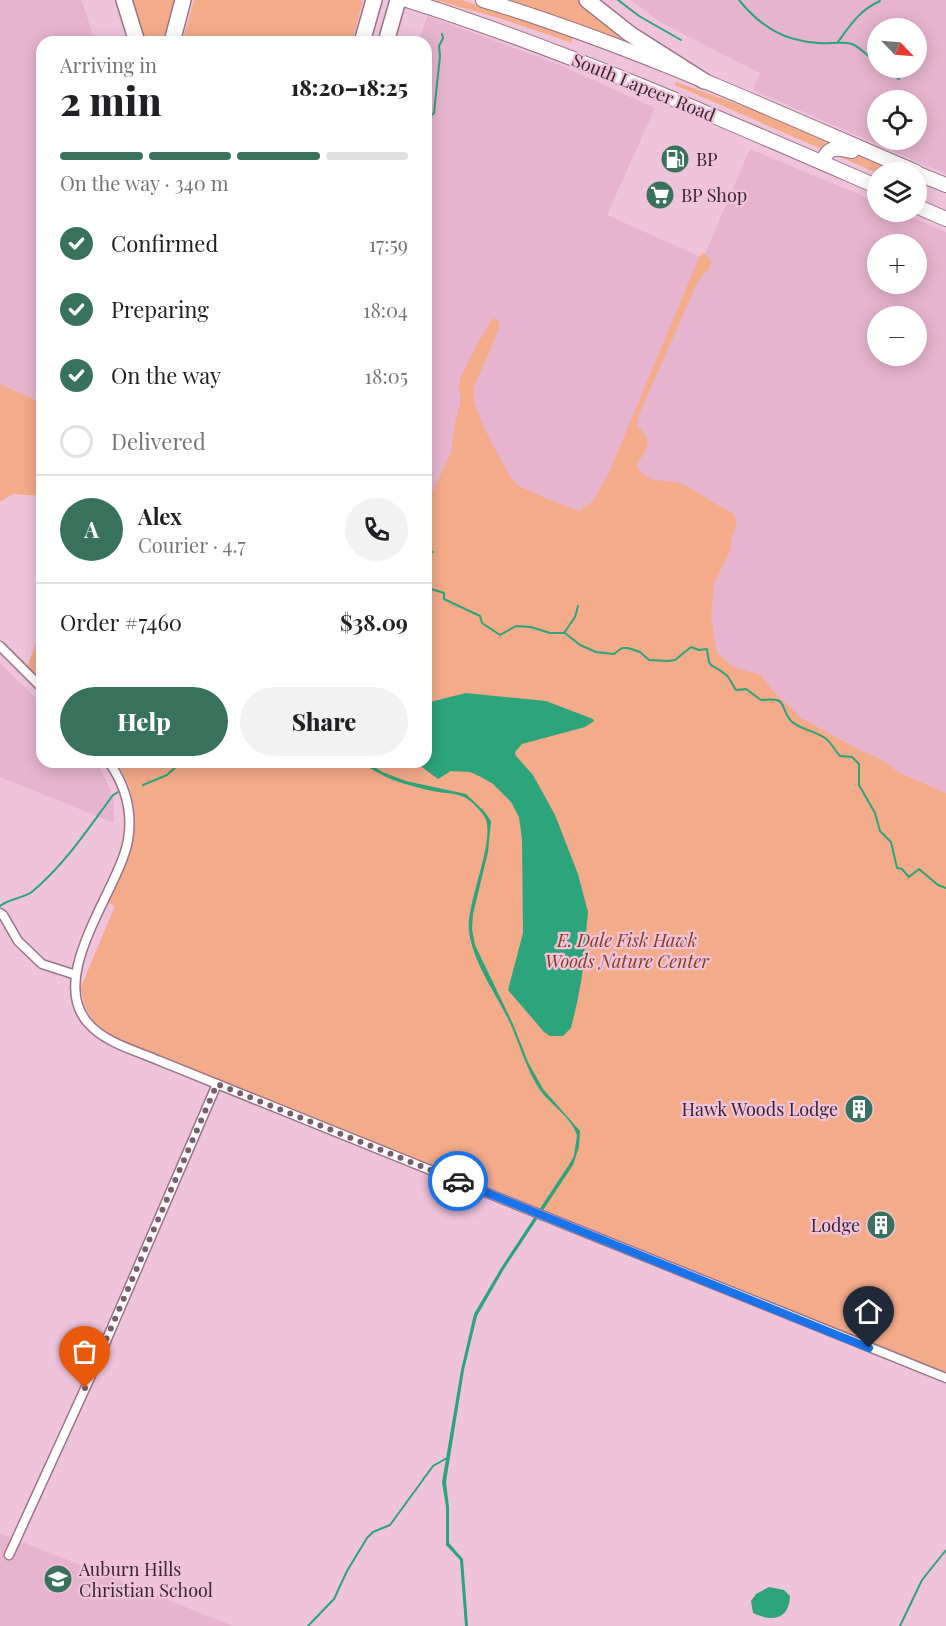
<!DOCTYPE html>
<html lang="en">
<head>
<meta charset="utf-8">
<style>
	body { margin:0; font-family:"Playfair Display",serif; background:#f2f2f2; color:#202124; height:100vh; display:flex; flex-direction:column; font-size:22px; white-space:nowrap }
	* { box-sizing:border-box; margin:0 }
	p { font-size:20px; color:#757577 }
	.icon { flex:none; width:33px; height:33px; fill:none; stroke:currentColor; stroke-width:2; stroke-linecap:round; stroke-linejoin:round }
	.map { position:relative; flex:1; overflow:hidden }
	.details { position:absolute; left:36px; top:36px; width:396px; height:732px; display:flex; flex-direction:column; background:#fff; border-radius:18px; box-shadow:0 3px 15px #0003 }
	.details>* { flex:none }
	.needle { width:39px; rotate:115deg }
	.controls { position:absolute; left:867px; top:18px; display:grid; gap:12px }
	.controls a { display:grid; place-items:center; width:60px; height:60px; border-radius:50%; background:#fff; box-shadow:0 3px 15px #0003; font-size:30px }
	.pin { position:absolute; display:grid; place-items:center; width:51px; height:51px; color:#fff; margin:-62px -26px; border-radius:50% 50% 50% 0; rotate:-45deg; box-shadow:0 0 6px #0007 }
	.pin .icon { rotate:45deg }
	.courier { position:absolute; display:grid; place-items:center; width:60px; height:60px; margin:-30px; border:4px solid #1a73e8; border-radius:50%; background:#fff; color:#222; box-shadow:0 2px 8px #0007 }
	.head em { font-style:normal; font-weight:800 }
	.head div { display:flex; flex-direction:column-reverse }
	.head { display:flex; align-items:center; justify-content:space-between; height:102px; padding:0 24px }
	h1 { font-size:39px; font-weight:800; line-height:45px }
	.bar { display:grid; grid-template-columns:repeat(4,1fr); gap:9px 6px; align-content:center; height:72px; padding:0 24px }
	.bar i { height:8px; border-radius:4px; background:#e0e0e0 }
	.bar .active { background:#38725c }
	.bar p { grid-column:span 4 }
	.line { display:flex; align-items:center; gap:15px; padding:0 24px; border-top:2px solid #e0e0e0 }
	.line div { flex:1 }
	.round { display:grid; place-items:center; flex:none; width:63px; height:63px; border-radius:32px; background:#f2f2f2 }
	ol { padding:0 24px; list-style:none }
	li { display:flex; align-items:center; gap:18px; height:66px }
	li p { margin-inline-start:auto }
	li .icon { padding:6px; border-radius:50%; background:#38725c; color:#fff; stroke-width:4 }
	li:last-child { color:#757577 }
	li i { width:33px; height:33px; border:3px solid #e0e0e0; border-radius:50% }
	.button { display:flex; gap:12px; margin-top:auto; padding:12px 24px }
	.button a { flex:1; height:69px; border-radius:36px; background:#38725c; color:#fff; font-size:24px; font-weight:800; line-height:69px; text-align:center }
	.button a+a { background:#f2f2f2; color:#202124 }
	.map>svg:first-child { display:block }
	.built { fill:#e6b4ce; fill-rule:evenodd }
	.green { fill:#f3ab8a }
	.water { fill:#2ca47c }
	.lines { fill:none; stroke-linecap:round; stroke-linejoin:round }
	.stream { stroke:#2ca47c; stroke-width:2 }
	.minor-casing { stroke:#9b7388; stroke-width:11 }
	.primary-casing { stroke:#9b7388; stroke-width:16 }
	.motorway-casing { stroke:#9b7388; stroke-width:18 }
	.minor { stroke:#fff; stroke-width:8 }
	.primary { stroke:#fff; stroke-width:14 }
	.motorway { stroke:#fff; stroke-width:15 }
	.done { stroke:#785e6c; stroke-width:6; stroke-dasharray:0 10.8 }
	.route { stroke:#1a73e8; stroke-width:8 }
	.labels { text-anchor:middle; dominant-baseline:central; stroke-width:4.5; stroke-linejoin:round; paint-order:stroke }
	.street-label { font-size:18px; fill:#382730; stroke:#efc3da }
	.poi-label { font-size:18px; fill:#382730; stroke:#efc3da; text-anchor:start }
	.park-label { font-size:18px; font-style:italic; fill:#843e19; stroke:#efc3da }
</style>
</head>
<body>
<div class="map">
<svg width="946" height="1626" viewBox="0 0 946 1626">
	<rect width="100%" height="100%" fill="#efc3da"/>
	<g class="built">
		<polygon points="0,0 80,0 83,4 95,42 42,42 42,403 0,384"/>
		<path d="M 631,0 L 946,0 L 946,174 L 753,90 L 760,73 L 660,22 ZM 878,28 L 916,28 L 916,68 L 878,68 ZM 878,100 L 916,100 L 916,140 L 878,140 Z"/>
		<path d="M 427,16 L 555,63 L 655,108 L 607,215 L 703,258 L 750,149 L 877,202 L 878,212 L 898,212 L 946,232 L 946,793 L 426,564 L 426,42 L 419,42 ZM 878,244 L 916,244 L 916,284 L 878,284 ZM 878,316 L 916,316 L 916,356 L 878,356 Z"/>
		<polygon points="0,663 42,705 42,762 97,762 109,787 114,803 114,823 0,777"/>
		<polygon points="0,1533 233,1626 0,1626"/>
	</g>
	<g class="green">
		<polygon points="129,0 176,0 164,42 143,42"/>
		<polygon points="194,0 358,0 363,1 352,42 182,42"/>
		<polygon points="435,0 462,0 572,37 572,43 499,18"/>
		<polygon points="510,0 580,0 623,35 621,39"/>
		<polygon points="676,82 751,109 899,172 877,173 675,85"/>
		<path d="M 704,253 L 711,261 L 710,267 L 698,281 L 638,417 L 637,426 C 655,443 646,447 637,465 C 647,487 664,477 682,484 C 700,492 715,505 733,513 L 737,521 L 731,541 L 731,548 L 714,584 L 711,618 L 717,653 L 733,667 L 761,675 L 772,690 L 801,718 L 854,747 L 882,760 L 898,772 L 946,793 L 946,1372 L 131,1044 L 110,1034 L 94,1022 L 84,1005 L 81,987 L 115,906 L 108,902 C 130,854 150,812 116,762 L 426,762 L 426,505 L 451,453 L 455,423 L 461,399 L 459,390 L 460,379 L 475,348 L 492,319 L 498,319 L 499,329 L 474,387 L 474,403 L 485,430 L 508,473 L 517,485 L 545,498 L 579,511 L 592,502 L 607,477 L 695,267 L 701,254 Z"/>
		<polygon points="0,384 42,403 42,496 13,494 0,502"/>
		<polygon points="42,628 42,681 27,667"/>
	</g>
	<g class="water">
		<polygon points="466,693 546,701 593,719 594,721 585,727 522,744 515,752 516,756 533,775 555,815 578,874 588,912 582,976 577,1003 571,1028 563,1036 550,1036 544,1032 508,990 523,933 522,839 519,817 511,802 493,784 481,777 470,772 451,771 438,779 415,762 426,762 426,703"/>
		<path d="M 362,762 L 368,762 L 382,772 L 406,781 L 466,794 L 484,811 L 491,821 L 488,852 L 473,914 L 472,929 L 475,945 L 513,1024 L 528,1062 L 543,1089 L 580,1131 L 579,1147 L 573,1165 L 504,1269 L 477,1316 L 464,1370 L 446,1482 L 449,1507 L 449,1543 L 463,1559 L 468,1626 L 465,1626 L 460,1560 L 446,1545 L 446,1507 L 442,1482 L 461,1370 L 474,1314 L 501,1268 L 570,1163 L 574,1156 L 577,1135 C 571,1117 551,1105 540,1090 C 526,1069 520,1045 510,1023 C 496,993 474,965 469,932 C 465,904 498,836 484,816 C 480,810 471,800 464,797 C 455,793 442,793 433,791 C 408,786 381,778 362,762 Z"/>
		<path d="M 769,1587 L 784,1590 L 790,1596 C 789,1620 772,1622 753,1613 L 751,1601 L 756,1594 Z"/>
	</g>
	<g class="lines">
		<g class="stream">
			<polyline points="618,0 639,16 681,40"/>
			<path d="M 739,0 C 761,27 784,41 819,43 C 829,44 842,41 852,44 C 860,47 870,58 878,64"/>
			<path d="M 838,42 C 851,24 860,10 880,1"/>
			<polyline points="882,68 899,79"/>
			<polyline points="426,120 434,113 440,56 439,46 443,38 442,34"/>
			<polyline points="426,551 433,552"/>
			<path d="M 426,579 L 431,589 L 444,593 L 444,599 L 480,616 L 482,623 L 500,635 L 516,626 L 531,627 L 550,633 L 565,633 L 580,645 L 596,652 L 614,654 L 622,648 L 628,648 L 640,652 L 649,660 L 668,661 L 675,660 L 691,647 L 699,650 L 707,649 C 710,672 709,661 725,674 C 730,677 732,685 736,690 L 746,689 L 761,700 C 790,697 778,706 791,721 C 799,729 815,731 825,738 C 832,743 834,750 840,756 L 852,757 L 859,764 L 859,785 L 875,813 L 880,831 L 891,842 L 897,868 L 902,869 L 909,877 L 919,869 L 938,885 L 946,888"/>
			<polyline points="564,633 575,617 578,606"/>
			<polyline points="143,785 167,775 181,762"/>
			<path d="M 0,906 C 10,898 23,899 33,891 C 65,864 88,829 113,795 L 118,792"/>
			<polyline points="308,1626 334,1599 347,1571 367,1538 373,1532 390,1525 433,1466 447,1458"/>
			<polyline points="900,1626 922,1580 946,1550"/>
		</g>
		<g class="minor-casing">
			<g id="minor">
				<polyline points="0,646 42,688"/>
				<path d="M 109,762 C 125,785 133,811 128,840 C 120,888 46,976 88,1023 C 105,1043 137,1051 160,1061 L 946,1378"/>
				<polyline points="0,913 3,915 18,941 42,964 76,975"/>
				<polyline points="9,1555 94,1369 217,1084"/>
			</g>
		</g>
		<g class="primary-casing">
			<g id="primary">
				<path d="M 407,0 C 568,51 722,119 878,187"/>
				<path d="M 483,0 C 632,45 774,111 916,172"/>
				<path d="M 822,162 C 829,145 836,148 852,151"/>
				<polyline points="916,173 946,185"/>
				<polyline points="916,206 946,219"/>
			</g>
		</g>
		<g class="motorway-casing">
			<g id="motorway">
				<polyline points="124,0 137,42"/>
				<polyline points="587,0 630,34 704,81"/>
				<polyline points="172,42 183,0"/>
				<polyline points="362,42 374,0"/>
				<polyline points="386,42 398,0"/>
			</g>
		</g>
		<use href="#minor" class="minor"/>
		<use href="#primary" class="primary"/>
		<use href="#motorway" class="motorway"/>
	</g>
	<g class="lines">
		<polyline class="done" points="85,1388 217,1084 458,1181"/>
		<polyline class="route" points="458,1181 869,1348"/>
	</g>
	<defs>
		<g id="fuel-disc" transform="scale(1.5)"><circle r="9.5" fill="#38725c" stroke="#efc3da"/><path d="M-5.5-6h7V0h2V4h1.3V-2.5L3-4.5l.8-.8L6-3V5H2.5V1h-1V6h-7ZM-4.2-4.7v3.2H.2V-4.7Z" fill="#fff"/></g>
		<g id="supermarket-disc" transform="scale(1.5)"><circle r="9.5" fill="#38725c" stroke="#efc3da"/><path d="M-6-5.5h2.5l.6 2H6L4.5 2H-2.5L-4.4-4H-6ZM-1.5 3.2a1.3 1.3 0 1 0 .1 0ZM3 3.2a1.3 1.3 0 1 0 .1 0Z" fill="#fff"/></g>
		<g id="building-disc" transform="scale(1.5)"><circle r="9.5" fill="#38725c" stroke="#efc3da"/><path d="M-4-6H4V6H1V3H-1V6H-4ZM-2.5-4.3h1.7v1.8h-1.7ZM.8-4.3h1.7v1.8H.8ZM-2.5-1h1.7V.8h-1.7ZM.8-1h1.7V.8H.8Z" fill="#fff"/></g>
		<g id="school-disc" transform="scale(1.5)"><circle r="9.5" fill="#38725c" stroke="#efc3da"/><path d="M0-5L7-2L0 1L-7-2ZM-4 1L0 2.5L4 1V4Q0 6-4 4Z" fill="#fff"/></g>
	</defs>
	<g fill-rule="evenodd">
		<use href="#fuel-disc" x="675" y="159"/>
		<use href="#supermarket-disc" x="660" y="195"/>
		<use href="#building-disc" x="859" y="1109"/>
		<use href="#building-disc" x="881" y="1225"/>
		<use href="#school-disc" x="58" y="1579"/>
	</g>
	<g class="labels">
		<g class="street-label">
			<text transform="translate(644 87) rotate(22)">South Lapeer Road</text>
		</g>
		<g class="poi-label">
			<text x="696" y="159">BP</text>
			<text x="681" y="195">BP Shop</text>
			<text x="838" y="1109" text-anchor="end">Hawk Woods Lodge</text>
			<text x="860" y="1225" text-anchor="end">Lodge</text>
			<text x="79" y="1569">Auburn Hills<tspan x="79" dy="21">Christian School</tspan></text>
		</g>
		<g class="park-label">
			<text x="627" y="940">E. Dale Fisk Hawk<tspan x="627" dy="21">Woods Nature Center</tspan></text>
		</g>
	</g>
</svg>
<div class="controls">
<a><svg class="needle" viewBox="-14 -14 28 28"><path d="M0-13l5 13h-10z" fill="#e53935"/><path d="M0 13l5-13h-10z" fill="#757577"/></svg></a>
<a><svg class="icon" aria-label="locate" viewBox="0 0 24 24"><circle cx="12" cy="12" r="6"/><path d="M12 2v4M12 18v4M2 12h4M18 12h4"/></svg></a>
<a><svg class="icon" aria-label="layers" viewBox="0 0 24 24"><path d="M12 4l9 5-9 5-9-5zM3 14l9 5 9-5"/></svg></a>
<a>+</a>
<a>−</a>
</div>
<div class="pin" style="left:85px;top:1388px;background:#ea580c"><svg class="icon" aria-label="bag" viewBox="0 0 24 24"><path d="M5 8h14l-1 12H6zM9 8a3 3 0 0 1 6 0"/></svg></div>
<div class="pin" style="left:869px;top:1348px;background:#1f2937"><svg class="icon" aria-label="home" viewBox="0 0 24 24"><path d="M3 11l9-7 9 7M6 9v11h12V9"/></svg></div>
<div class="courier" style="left:458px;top:1181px"><svg class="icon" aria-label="car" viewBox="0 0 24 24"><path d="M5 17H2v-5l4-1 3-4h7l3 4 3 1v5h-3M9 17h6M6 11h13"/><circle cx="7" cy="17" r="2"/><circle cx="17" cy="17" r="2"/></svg></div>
<section class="details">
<div class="head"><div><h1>2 min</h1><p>Arriving in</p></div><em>18:20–18:25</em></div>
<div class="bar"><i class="active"></i><i class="active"></i><i class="active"></i><i></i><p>On the way · 340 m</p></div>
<ol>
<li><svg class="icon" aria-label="check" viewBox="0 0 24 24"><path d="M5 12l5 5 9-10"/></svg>Confirmed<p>17:59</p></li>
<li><svg class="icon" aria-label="check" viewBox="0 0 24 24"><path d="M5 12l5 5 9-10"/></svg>Preparing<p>18:04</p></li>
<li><svg class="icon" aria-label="check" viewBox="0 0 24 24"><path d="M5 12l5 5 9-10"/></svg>On the way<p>18:05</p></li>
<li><i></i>Delivered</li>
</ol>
<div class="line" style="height:108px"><b class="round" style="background:#38725c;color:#fff">A</b><div><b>Alex</b><p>Courier · 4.7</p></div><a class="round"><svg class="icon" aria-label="phone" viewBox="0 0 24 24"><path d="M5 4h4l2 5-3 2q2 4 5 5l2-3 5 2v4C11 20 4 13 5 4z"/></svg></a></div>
<div class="line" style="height:78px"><div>Order #7460</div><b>$38.09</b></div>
<div class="button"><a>Help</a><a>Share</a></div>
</section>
</div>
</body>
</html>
